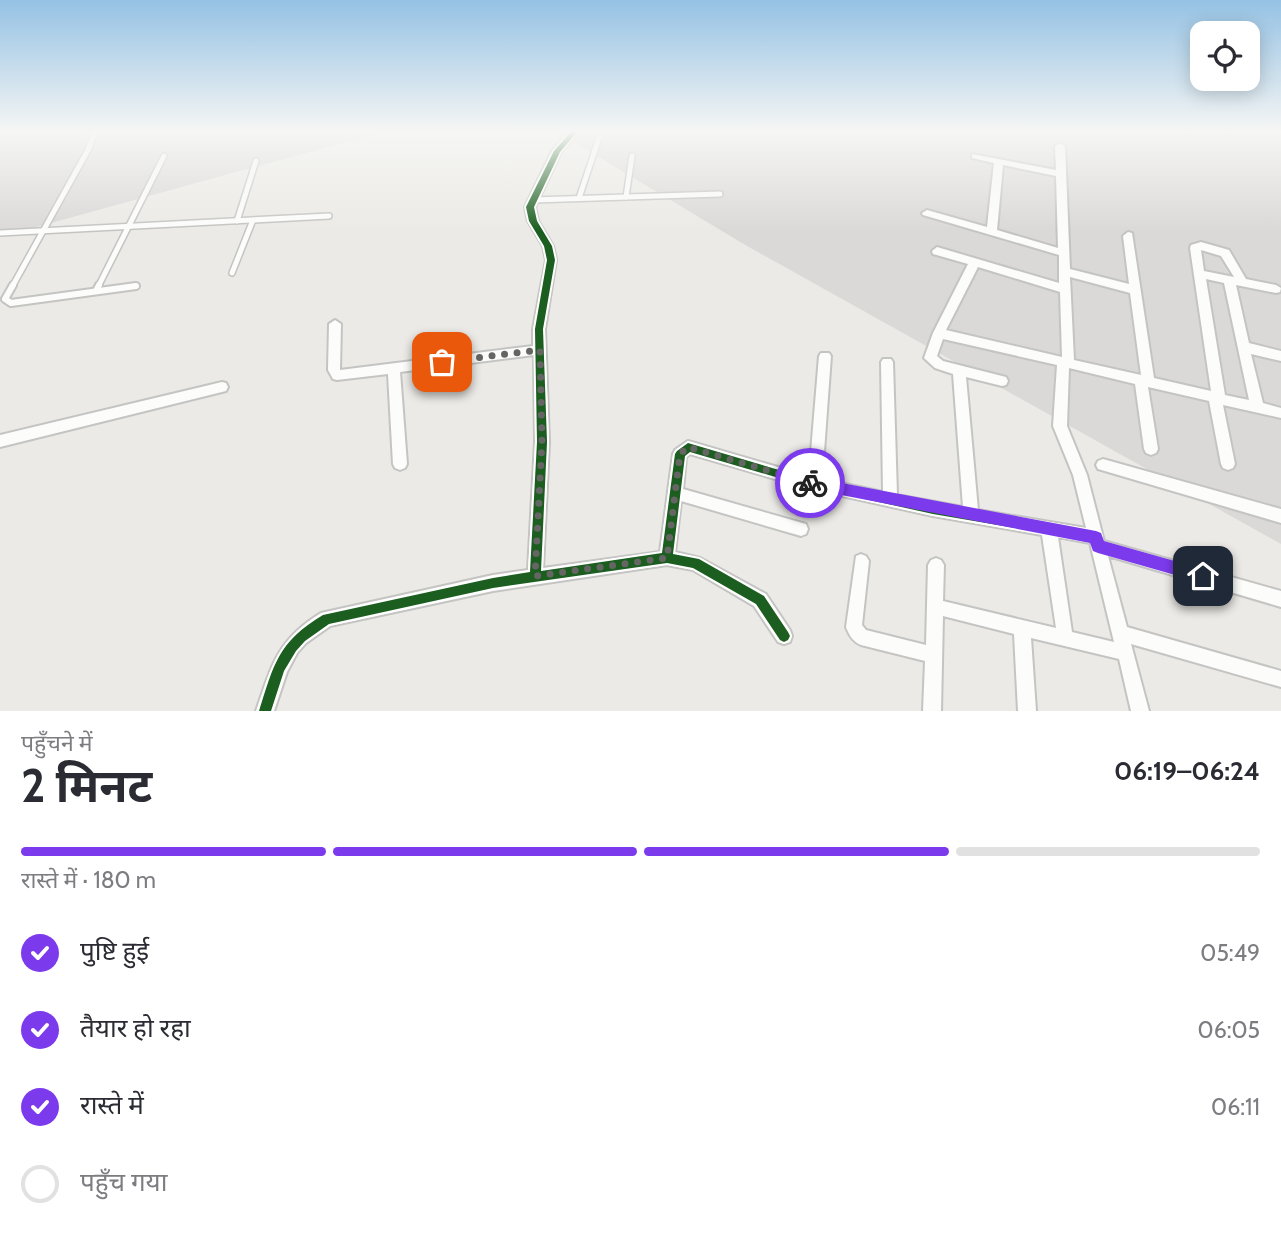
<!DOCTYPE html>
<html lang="hi">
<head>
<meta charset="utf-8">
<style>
	body { margin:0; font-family:Cabin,"Noto Sans Devanagari",sans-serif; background:#f7f7f7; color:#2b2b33; height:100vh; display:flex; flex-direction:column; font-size:26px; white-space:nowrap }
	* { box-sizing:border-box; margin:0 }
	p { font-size:23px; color:#7c7c81 }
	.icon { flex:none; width:38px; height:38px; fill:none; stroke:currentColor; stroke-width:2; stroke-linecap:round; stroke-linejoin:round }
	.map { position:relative; height:711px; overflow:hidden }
	.details { display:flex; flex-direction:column; background:#fff; flex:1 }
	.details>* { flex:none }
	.fabs { position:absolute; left:1190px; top:21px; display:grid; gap:14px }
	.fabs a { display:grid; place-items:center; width:70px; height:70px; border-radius:14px; background:#fff; box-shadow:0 4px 18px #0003; font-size:35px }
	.pin { position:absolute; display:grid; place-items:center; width:60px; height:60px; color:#fff; margin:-30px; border-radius:14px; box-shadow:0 4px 10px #0006 }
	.courier { position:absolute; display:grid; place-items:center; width:70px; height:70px; margin:-35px; border:5px solid #7c3aed; border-radius:50%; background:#fff; color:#222; box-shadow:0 2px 9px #0007 }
	.summary em { font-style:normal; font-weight:700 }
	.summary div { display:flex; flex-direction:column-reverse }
	.summary { display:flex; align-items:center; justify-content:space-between; height:119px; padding:0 21px }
	h1 { font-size:46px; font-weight:700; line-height:52px }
	.bar { display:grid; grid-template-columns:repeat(4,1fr); gap:10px 7px; align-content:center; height:84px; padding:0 21px }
	.bar i { height:9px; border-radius:5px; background:#e1e1e2 }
	.bar .current { background:#7c3aed }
	.bar p { grid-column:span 4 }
	ol { padding:0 21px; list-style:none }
	li { display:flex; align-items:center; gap:21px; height:77px }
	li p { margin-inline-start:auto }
	li .icon { padding:7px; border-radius:50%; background:#7c3aed; color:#fff; stroke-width:4 }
	li:last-child { color:#7c7c81 }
	li i { width:38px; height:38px; border:4px solid #e1e1e2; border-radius:50% }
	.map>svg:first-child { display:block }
	.residential { fill:#dad9d7 }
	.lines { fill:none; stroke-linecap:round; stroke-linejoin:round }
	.service-far1-casing { stroke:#c4c4c2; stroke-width:8 }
	.service-casing { stroke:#c4c4c2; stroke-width:10 }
	.minor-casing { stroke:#c4c4c2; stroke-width:4 }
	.service-far1 { stroke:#fcfcfb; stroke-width:5 }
	.service { stroke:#fcfcfb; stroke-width:6 }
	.minor { fill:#fcfcfb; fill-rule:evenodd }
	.cycleway-casing { stroke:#fff; stroke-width:4 }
	.cycleway { fill:#1b5e20; fill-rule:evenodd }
	.route { fill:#7c3aed }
	.done { stroke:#656563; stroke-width:7; stroke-dasharray:0 12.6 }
</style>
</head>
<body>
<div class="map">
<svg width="1281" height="711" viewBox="0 0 1281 711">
	<rect width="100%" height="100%" fill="#ebeae6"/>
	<g class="residential">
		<polygon points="0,132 382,132 29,229 0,233"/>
		<polygon points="557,132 1281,132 1281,544 747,246"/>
	</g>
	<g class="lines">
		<g class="service-far1-casing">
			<g id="service-far1">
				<polyline points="626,197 632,156"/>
				<polyline points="579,198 601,132"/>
				<polyline points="533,200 720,194"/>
				<polyline points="237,221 256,161"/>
				<polyline points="0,233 329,216"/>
				<polyline points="232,273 253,220"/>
				<polyline points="12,287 88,150 95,132"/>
				<polyline points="98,287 164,156"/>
				<polyline points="128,287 136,286"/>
			</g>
		</g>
		<g class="service-casing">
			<g id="service">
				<polyline points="13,285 5,299 11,303 136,286"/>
				<polyline points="96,291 99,285"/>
			</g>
		</g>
		<g class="minor-casing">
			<g id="minor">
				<path d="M 569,132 L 579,132 L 561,152 L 535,207 L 538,221 L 553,246 L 556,260 L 545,329 L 549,442 L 543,568 L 660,552 L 673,454 L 675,450 L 688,441 L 809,476 L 819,356 L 821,353 L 829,353 L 831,356 L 822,479 L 883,492 L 881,362 L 883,359 L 891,359 L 893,362 L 897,495 L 963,507 L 953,374 L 935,368 L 924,358 L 933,333 L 968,264 L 933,254 L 932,251 L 937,247 L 1059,283 L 1059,255 L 923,215 L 922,213 L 927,210 L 987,227 L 994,163 L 972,158 L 972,154 L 1056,170 L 1055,146 L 1060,143 L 1065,146 L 1070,269 L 1129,284 L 1123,236 L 1128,232 L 1132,233 L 1154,378 L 1211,391 L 1190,248 L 1191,245 L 1201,242 L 1229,250 L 1246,279 L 1276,285 L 1281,288 L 1280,292 L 1276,293 L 1236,285 L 1249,343 L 1281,351 L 1281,361 L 1251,354 L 1263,403 L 1281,408 L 1281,418 L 1223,405 L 1235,464 L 1233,468 L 1228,470 L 1223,468 L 1221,464 L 1209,401 L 1148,387 L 1158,449 L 1156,453 L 1151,455 L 1146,453 L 1144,449 L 1135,384 L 1069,368 L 1067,426 L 1087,475 L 1104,541 L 1281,591 L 1281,607 L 1108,556 L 1127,627 L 1281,671 L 1281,687 L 1131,644 L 1149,711 L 1131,711 L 1119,659 L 1031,638 L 1036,711 L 1018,711 L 1014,634 L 943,616 L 941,711 L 923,711 L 925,661 L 861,645 C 853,642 849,635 846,627 L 856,556 L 861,554 L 866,556 L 869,561 L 862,625 L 866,630 L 926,645 L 928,565 L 931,560 L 936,558 L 941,560 L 944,565 L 943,601 L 1056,628 L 1042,535 L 933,516 L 806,488 L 690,454 L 686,457 L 683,489 L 806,524 L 808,529 L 806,534 L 801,536 L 681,501 L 675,552 L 700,558 L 766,594 L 790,630 L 792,636 L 790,642 L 784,644 L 778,642 L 754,606 L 693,570 L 667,565 L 493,591 L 330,626 L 306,643 L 297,653 L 287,672 L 274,711 L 256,711 C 272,665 277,640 321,613 L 493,575 L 528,570 L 535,442 L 534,355 L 400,372 L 407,464 L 405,468 L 400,470 L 395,468 L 393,464 L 388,374 L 337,380 L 333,379 L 328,370 L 329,324 L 335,320 L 341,324 L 340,370 L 533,346 L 533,329 L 546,260 L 543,246 L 528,221 L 525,207 L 552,151 ZM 1003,165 L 1056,176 L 1058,248 L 997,230 ZM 1201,250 L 1221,256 L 1234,277 L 1204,271 ZM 978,267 L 1060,292 L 1062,357 L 946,330 ZM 1070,277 L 1130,293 L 1141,375 L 1074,360 ZM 1206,279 L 1224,283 L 1249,400 L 1225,395 ZM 943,339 L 1057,365 L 1053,426 L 1073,475 L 1086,528 L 978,510 L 966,377 L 1002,386 L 1006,385 L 1008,381 L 1006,377 L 1002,376 L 943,361 L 937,356 ZM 1058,537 L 1090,543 L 1114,642 L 1072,632 Z"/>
				<polygon points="1188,132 1198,132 1199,133 1194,136"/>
				<polygon points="1226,132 1238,132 1233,135"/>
				<polygon points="222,382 226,383 228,387 226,391 222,392 0,447 0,435"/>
				<polygon points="1103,459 1281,509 1281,523 1098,469 1096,465 1098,461"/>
			</g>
		</g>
		<use href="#service-far1" class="service-far1"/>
		<use href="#service" class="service"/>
		<use href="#minor" class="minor"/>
		<g class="cycleway-casing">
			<path id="cycleway" d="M 571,132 L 577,132 L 560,152 L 534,207 L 537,221 L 552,246 L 555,260 L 543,329 L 547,442 L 541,571 L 662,553 L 675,454 L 677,451 L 688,443 L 806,478 L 933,504 L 1096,532 L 1100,533 L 1101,537 L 1100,541 L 1096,542 L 933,514 L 806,486 L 690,452 L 685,456 L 673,554 L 699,559 L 764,596 L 788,632 L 790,636 L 788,640 L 784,642 L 780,640 L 756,604 L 693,568 L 667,563 L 493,588 L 329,624 L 305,641 L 296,651 L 284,671 L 271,711 L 259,711 C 274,664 278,642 323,615 L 493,578 L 530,572 L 537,442 L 535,329 L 547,260 L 544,246 L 529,221 L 526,207 L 554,151 Z"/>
		</g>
		<use href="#cycleway" class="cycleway"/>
	</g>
	<linearGradient id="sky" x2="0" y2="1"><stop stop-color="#95c2e4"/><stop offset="0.57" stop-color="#f6f6f4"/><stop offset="1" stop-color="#f6f6f4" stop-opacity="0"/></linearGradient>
	<rect width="1281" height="231" fill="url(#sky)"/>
	<polygon class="route" points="810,477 1096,531 1101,533 1104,541 1203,569 1210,576 1203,583 1098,553 1093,551 1090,543 810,489 803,483"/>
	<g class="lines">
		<polyline class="done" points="442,362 540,350 542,442 535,576 667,558 680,454 688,447 810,483"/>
	</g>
</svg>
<div class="fabs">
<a><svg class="icon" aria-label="locate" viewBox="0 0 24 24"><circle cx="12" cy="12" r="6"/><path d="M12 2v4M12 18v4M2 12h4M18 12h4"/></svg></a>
</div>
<div class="pin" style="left:442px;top:362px;background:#ea580c"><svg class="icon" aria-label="bag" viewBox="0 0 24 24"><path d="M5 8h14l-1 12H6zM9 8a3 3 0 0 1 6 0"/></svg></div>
<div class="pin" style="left:1203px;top:576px;background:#1f2937"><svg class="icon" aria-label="home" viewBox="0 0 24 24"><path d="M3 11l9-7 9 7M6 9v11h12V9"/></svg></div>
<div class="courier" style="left:810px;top:483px"><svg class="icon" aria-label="bike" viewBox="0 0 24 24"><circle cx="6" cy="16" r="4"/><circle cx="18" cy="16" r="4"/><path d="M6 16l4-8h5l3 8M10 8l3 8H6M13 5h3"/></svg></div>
</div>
<section class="details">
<div class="summary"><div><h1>2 मिनट</h1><p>पहुँचने में</p></div><em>06:19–06:24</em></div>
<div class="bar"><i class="current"></i><i class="current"></i><i class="current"></i><i></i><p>रास्ते में · 180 m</p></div>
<ol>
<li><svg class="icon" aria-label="check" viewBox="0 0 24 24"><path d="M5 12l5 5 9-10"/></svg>पुष्टि हुई<p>05:49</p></li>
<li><svg class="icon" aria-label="check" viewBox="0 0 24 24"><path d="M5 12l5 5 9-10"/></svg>तैयार हो रहा<p>06:05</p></li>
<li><svg class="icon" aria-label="check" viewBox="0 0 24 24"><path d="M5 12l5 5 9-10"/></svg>रास्ते में<p>06:11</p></li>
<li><i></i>पहुँच गया</li>
</ol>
</section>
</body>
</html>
